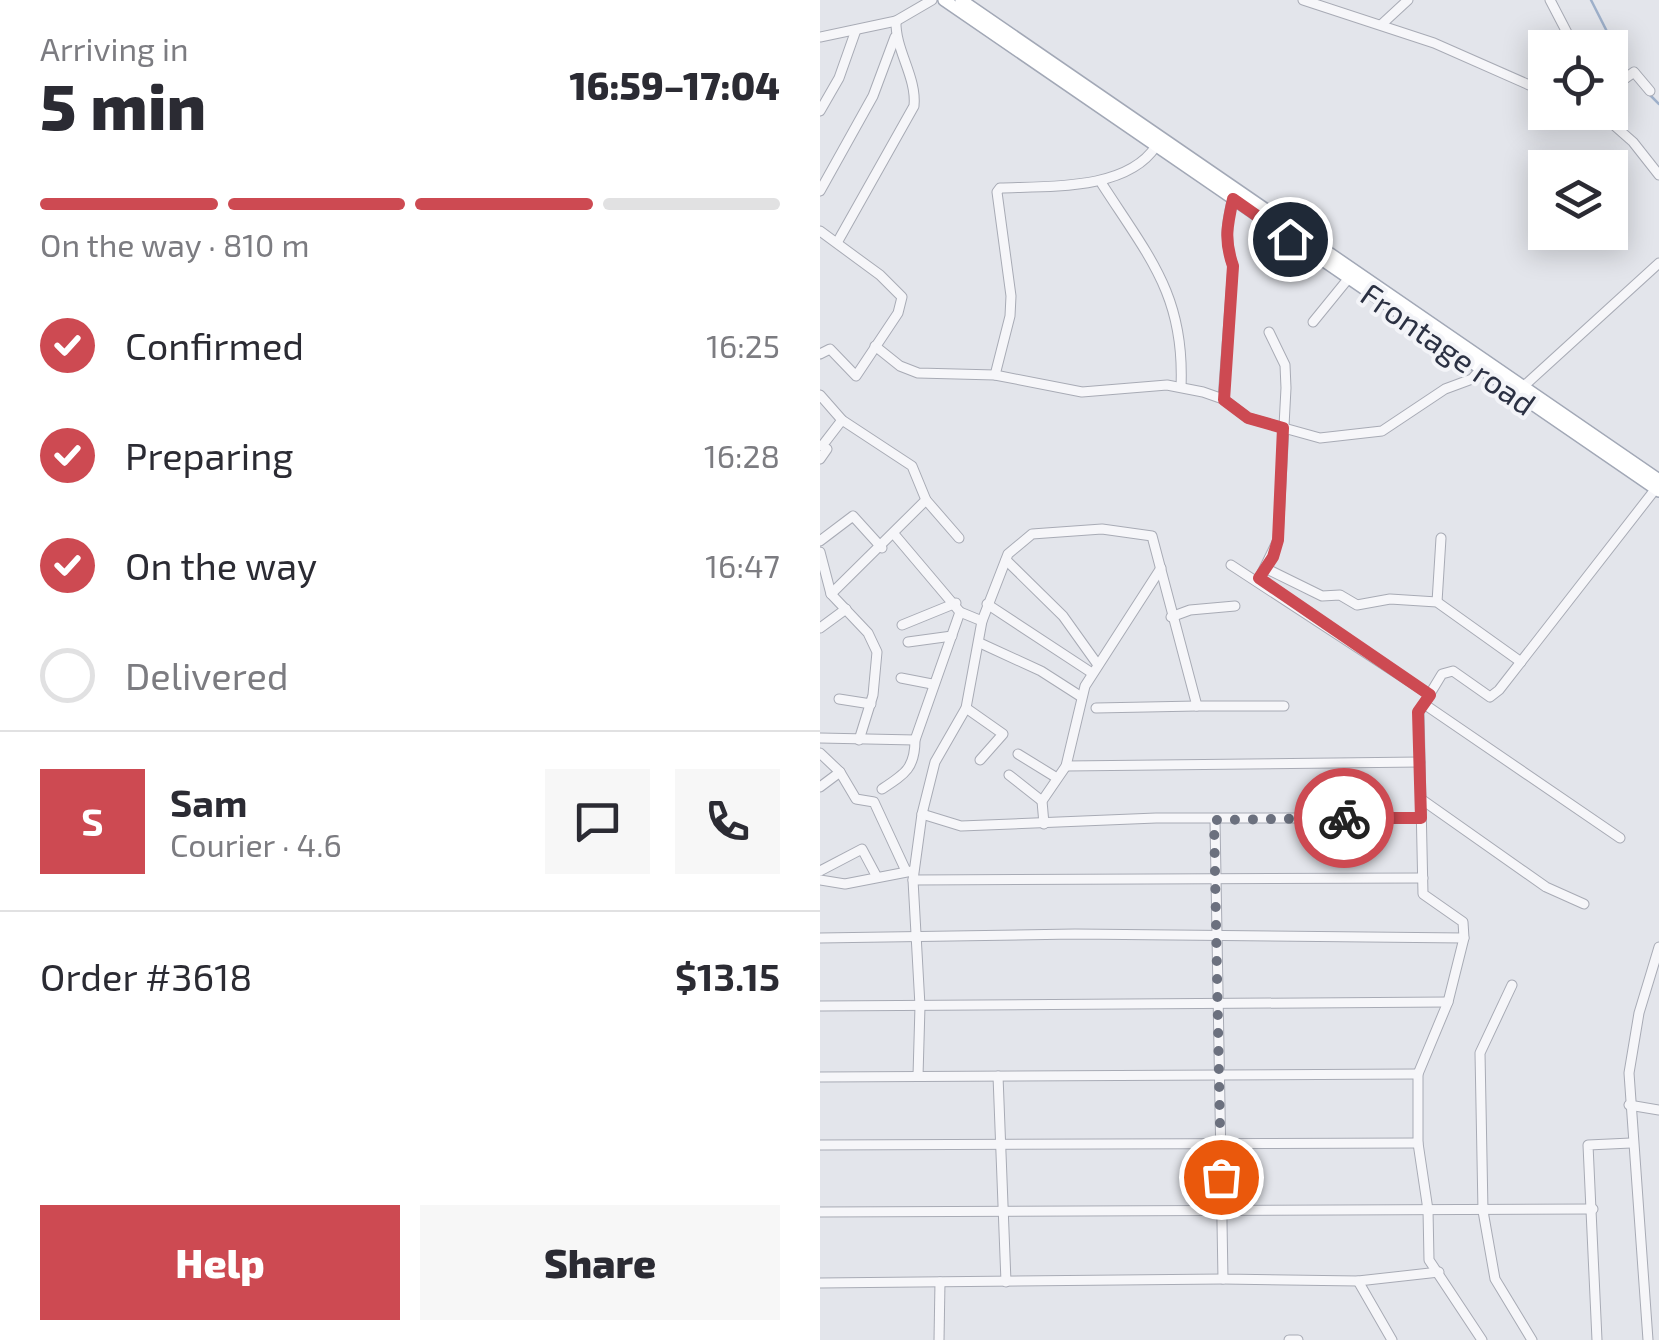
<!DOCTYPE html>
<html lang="en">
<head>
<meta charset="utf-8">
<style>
	body { margin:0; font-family:"Exo 2",sans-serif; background:#f7f7f7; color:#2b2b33; height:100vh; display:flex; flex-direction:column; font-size:38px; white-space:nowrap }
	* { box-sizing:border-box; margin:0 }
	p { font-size:32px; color:#7c7c81 }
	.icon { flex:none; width:55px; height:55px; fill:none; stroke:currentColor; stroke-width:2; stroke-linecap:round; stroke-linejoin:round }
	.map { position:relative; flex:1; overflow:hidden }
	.drawer { display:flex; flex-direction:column; background:#fff; width:820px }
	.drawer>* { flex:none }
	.buttons { position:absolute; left:708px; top:30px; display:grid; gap:20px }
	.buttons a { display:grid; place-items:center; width:100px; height:100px; border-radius:0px; background:#fff; box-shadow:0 5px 25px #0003; font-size:50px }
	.pin { position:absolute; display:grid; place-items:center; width:85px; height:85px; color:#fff; margin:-42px; border:5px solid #fff; border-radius:50%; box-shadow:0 2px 10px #0007 }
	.courier { position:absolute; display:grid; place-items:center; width:100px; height:100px; margin:-50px; border:8px solid #cd4a52; border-radius:50%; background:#fff; color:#222; box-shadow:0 2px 12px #0007 }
	.summary em { font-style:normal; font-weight:800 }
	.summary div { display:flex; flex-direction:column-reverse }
	.summary { display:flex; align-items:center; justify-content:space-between; height:170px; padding:0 40px }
	h1 { font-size:65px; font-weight:800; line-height:75px }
	.bar { display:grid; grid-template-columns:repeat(4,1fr); gap:15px 10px; align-content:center; height:120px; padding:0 40px }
	.bar i { height:12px; border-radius:8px; background:#e1e1e2 }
	.bar .active { background:#cd4a52 }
	.bar p { grid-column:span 4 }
	.line { display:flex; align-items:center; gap:25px; padding:0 40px; border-top:2px solid #e1e1e2 }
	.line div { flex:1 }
	.round { display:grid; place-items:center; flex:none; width:105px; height:105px; border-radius:0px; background:#f7f7f7 }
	ol { padding:0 40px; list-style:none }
	li { display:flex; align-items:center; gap:30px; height:110px }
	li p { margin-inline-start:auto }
	li .icon { padding:10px; border-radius:50%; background:#cd4a52; color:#fff; stroke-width:4 }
	li:last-child { color:#7c7c81 }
	li i { width:55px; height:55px; border:5px solid #e1e1e2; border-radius:50% }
	.primary-button { display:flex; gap:20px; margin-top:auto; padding:20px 40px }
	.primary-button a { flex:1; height:115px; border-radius:0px; background:#cd4a52; color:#fff; font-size:40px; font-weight:800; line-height:115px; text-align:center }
	.primary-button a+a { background:#f7f7f7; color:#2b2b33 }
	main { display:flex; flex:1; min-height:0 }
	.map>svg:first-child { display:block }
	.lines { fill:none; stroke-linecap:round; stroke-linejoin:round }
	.stream { stroke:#9eb0ca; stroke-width:2.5 }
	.minor-casing { stroke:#a8abb5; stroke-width:11 }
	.major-casing { stroke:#a2a8b6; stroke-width:14 }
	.minor { stroke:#f6f6f9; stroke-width:9 }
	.major { stroke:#fff; stroke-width:11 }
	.done { stroke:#6b707e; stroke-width:10; stroke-dasharray:0 18 }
	.route { stroke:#cd4a52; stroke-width:12 }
	.labels { text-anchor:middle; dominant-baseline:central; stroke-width:8; stroke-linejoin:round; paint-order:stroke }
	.street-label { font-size:32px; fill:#2b3143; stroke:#f3f4f8 }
</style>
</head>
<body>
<main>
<section class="drawer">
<div class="summary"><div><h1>5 min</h1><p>Arriving in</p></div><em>16:59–17:04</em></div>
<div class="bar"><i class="active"></i><i class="active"></i><i class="active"></i><i></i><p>On the way · 810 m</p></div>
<ol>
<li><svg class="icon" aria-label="check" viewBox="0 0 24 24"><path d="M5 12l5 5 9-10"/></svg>Confirmed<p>16:25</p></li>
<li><svg class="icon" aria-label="check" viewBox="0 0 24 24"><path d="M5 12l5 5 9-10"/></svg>Preparing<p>16:28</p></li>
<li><svg class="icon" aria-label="check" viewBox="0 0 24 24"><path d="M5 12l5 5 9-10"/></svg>On the way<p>16:47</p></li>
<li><i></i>Delivered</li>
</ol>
<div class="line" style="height:180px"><b class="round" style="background:#cd4a52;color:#fff">S</b><div><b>Sam</b><p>Courier · 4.6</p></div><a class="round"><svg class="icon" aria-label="chat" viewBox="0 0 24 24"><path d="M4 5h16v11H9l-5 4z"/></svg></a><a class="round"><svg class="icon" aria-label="phone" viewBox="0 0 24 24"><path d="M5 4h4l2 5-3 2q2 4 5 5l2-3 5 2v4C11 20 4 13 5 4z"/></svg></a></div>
<div class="line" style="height:130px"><div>Order #3618</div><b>$13.15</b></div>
<div class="primary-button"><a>Help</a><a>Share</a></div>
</section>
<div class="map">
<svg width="839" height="1340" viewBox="0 0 839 1340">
	<rect width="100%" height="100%" fill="#e3e5eb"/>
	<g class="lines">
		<g class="stream">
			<polyline points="771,0 807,71"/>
			<polyline points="830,95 839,104"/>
		</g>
		<g class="minor-casing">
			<g id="minor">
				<polyline points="483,0 614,43 725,92"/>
				<polyline points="730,0 755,48"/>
				<polyline points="562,24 588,0"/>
				<polyline points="0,37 76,21 112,0"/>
				<polyline points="792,88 814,72 830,91"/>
				<polyline points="0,111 19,78 36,30"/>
				<polyline points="779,112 813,142 839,175"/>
				<path d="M 282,184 C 329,257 365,296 361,387"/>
				<polyline points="0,191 53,96 75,37"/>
				<polyline points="0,231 60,275 82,297 78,313 36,376 10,349 0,354"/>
				<path d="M 18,241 L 94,106 C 97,77 75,50 76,21"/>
				<polyline points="493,322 528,279"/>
				<polyline points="55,346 80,366 98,373 175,375 262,392 347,385 383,392 403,399 428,418 500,438 562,431 625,389 652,379 660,370"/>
				<path d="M 175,375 L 190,316 L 191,296 L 177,192 L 180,188 C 227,186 307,191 336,146"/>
				<polyline points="704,386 839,263"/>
				<polyline points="0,395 22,420 92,466 106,500 139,538"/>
				<path d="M 403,399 L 413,266 C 404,240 406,225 413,197"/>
				<polyline points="0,459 7,449 2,446 22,420"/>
				<polyline points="74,534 140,612 162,621"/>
				<polyline points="0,541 33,516 62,548"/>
				<polyline points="0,552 11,594 48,633 57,652 53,695 39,740"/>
				<polyline points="186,560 243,616 278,665"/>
				<polyline points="411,565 610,695"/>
				<polyline points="447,569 502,596 520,595 537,605 570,599 617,602 701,662"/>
				<polyline points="439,579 458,540 466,388 465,365 449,332"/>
				<polyline points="11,594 106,500"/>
				<polyline points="617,602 621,538"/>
				<polyline points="167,604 272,673"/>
				<polyline points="351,617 370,610 415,606"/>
				<polyline points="82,625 136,603"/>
				<polyline points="0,628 26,609"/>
				<polyline points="88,642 132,636"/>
				<polyline points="160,643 221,671 260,696"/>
				<polyline points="81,678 112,684"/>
				<polyline points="19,699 51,704"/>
				<polyline points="604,704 800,838"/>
				<polyline points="146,708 183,734 160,760"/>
				<polyline points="276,708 377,706"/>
				<polyline points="0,738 95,740"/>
				<polyline points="0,753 20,772 36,799 54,802 86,871"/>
				<polyline points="198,754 237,778"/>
				<polyline points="246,766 600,762"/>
				<polyline points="189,775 222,801"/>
				<polyline points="0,787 20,772"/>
				<path d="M 62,789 C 85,774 95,768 95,740 L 140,612"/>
				<polyline points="601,799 726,887 764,904"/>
				<polyline points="102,814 141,826 336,818 601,818"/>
				<polyline points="395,820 403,1279 538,1281 619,1272"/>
				<polyline points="224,824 222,801 246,766 265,686 341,568"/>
				<polyline points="0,871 42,849 57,877"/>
				<polyline points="0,880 25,884 92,871"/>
				<polyline points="93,880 603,878"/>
				<polyline points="0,938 255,934 644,938"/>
				<polyline points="692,985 660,1053 663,1211 675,1279 712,1340"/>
				<polyline points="0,1006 628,1002"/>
				<polyline points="98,1076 100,1006 93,880 102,814 115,762 146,708 162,621 188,554 212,534 282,529 332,536 377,706 464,706"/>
				<polyline points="178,1076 186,1282"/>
				<polyline points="0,1077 598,1074"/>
				<polyline points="809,1105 839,1110"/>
				<polyline points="0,1145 598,1143"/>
				<polyline points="0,1212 773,1209"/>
				<polyline points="538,1281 572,1340"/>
				<polyline points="0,1283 403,1279"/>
				<polyline points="119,1340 120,1282"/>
				<polyline points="469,1340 478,1340"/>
				<polyline points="662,1340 609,1260 608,1210 598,1143 598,1074 628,1002 644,938 643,922 603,894 599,712 622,674 633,671 670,697 679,690 837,487"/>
				<polyline points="777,1340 768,1145 811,1143"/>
				<polyline points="828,1340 809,1073 819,1013 839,947"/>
			</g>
		</g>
		<g class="major-casing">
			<g id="major">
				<polyline points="124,0 839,491"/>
				<polyline points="141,0 839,480"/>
			</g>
		</g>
		<use href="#minor" class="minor"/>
		<use href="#major" class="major"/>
	</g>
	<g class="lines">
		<polyline class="done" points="401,1177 394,820 524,818"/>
		<path class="route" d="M 470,239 L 413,199 C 407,226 404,240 413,266 L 404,400 L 428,418 L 463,428 L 458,540 L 453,557 L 439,578 L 610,695 L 598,712 L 601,818 L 524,818"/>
	</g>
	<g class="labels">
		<g class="street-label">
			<text transform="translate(629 348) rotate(35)">Frontage road</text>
		</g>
	</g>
</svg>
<div class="buttons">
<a><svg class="icon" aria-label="locate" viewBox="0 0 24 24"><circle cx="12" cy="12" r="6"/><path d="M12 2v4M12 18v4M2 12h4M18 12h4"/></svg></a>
<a><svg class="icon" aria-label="layers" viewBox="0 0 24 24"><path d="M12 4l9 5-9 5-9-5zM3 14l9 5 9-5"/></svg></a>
</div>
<div class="pin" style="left:401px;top:1177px;background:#ea580c"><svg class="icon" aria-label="bag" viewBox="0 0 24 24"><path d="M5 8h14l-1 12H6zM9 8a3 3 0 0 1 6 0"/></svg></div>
<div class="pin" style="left:470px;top:239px;background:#1f2937"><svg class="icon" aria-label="home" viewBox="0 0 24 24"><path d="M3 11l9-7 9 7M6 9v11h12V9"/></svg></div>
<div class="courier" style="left:524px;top:818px"><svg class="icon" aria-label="bike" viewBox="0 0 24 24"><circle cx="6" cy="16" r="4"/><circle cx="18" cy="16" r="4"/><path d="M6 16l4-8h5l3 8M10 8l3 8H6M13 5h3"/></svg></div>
</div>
</main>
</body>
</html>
